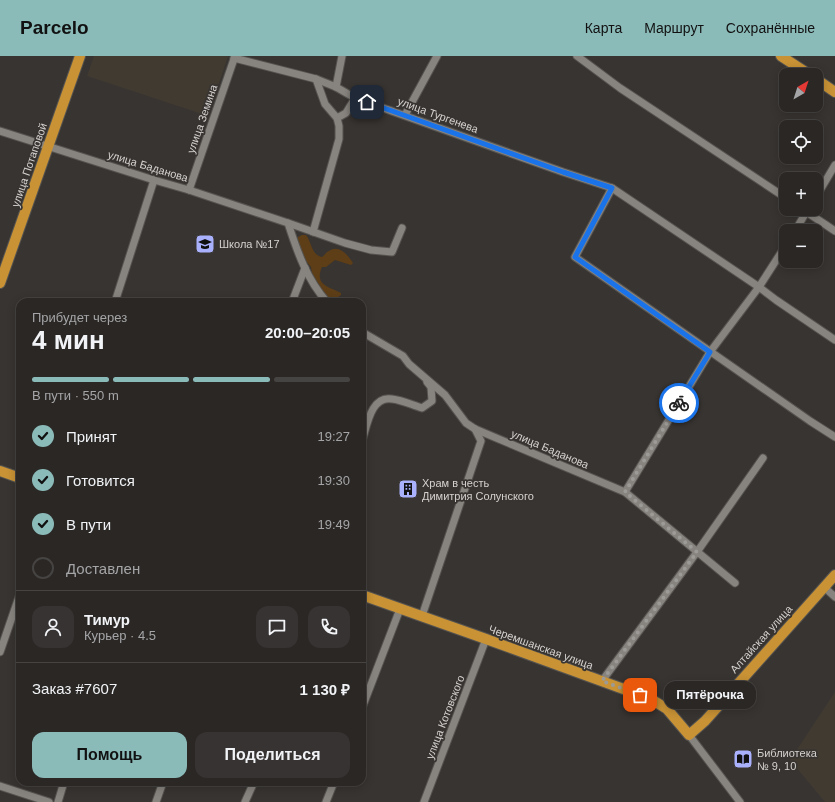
<!DOCTYPE html>
<html lang="ru">
<head>
<meta charset="utf-8">
<style>
	body { margin:0; font-family:Helvetica,sans-serif; background:#363332; color:#f1f3f6; height:100vh; display:flex; flex-direction:column; font-size:15px; white-space:nowrap }
	* { box-sizing:border-box; margin:0 }
	p { font-size:13px; color:#a5a5a7 }
	.icon { flex:none; width:22px; height:22px; fill:none; stroke:currentColor; stroke-width:2; stroke-linecap:round; stroke-linejoin:round }
	.map { position:relative; flex:1; overflow:hidden }
	.panel { position:absolute; left:16px; top:242px; width:350px; height:488px; display:flex; flex-direction:column; background:#2a2725; border-radius:12px; box-shadow:0 2px 10px #0003,0 0 0 1px #464442 }
	.panel>* { flex:none }
	.needle { width:26px; rotate:39deg }
	.buttons { position:absolute; left:779px; top:12px; display:grid; gap:8px }
	.buttons a { display:grid; place-items:center; width:44px; height:44px; border-radius:8px; background:#2a2725; box-shadow:0 2px 10px #0003,0 0 0 1px #464442; font-size:20px }
	.pin { position:absolute; display:grid; place-items:center; width:34px; height:34px; color:#fff; margin:-17px; border-radius:8px; box-shadow:0 2px 6px #0006 }
	.courier { position:absolute; display:grid; place-items:center; width:40px; height:40px; margin:-20px; border:3px solid #1a73e8; border-radius:50%; background:#fff; color:#222; box-shadow:0 1px 5px #0007 }
	.bubble { position:absolute; height:28px; border-radius:12px; background:#2a2725; box-shadow:0 2px 10px #0003,0 0 0 1px #464442; font-size:13px; font-weight:800; line-height:28px; text-align:center }
	.overview em { font-style:normal; font-weight:800 }
	.overview div { display:flex; flex-direction:column-reverse }
	.overview { display:flex; align-items:center; justify-content:space-between; height:68px; padding:0 16px }
	h1 { font-size:26px; font-weight:800; line-height:30px }
	.bar { display:grid; grid-template-columns:repeat(4,1fr); gap:6px 4px; align-content:center; height:48px; padding:0 16px }
	.bar i { height:5px; border-radius:3px; background:#464442 }
	.bar .selected { background:#8bbbb9 }
	.bar p { grid-column:span 4 }
	.line { display:flex; align-items:center; gap:10px; padding:0 16px; border-top:1px solid #464442 }
	.line div { flex:1 }
	.round { display:grid; place-items:center; flex:none; width:42px; height:42px; border-radius:12px; background:#363332 }
	ol { padding:0 16px; list-style:none }
	li { display:flex; align-items:center; gap:12px; height:44px }
	li p { margin-inline-start:auto }
	li .icon { padding:4px; border-radius:50%; background:#8bbbb9; color:#111; stroke-width:4 }
	li:last-child { color:#a5a5a7 }
	li i { width:22px; height:22px; border:2px solid #464442; border-radius:50% }
	.button { display:flex; gap:8px; margin-top:auto; padding:8px 16px }
	.button a { flex:1; height:46px; border-radius:12px; background:#8bbbb9; color:#111; font-size:16px; font-weight:800; line-height:46px; text-align:center }
	.button a+a { background:#363332; color:#f1f3f6 }
	header { display:flex; align-items:center; gap:24px; box-sizing:border-box; height:56px; padding:0 20px; background:#8bbbb9; color:#111 }
	header strong { font-size:19px }
	nav { display:flex; gap:22px; margin-inline-start:auto; font-size:14px }
	.map>svg:first-child { display:block }
	.built { fill:#413a31 }
	.green { fill:#5d3e17 }
	.lines { fill:none; stroke-linecap:round; stroke-linejoin:round }
	.minor-casing { stroke:#555350; stroke-width:9 }
	.major-casing { stroke:#555350; stroke-width:12 }
	.minor { stroke:#87837e; stroke-width:7 }
	.major { stroke:#c89235; stroke-width:10 }
	.done { stroke:#9d9b98; stroke-width:4; stroke-dasharray:0 7.2 }
	.route { stroke:#1a73e8; stroke-width:5 }
	.labels { text-anchor:middle; dominant-baseline:central; stroke-width:3.5; stroke-linejoin:round; paint-order:stroke }
	.street-label { font-size:11px; fill:#d4d2d0; stroke:#383431 }
	.poi-label { font-size:11px; fill:#d4d2d0; stroke:#383431; text-anchor:start }
</style>
</head>
<body>
<header>
<strong>Parcelo</strong>
<nav><a>Карта</a><a>Маршрут</a><a>Сохранённые</a></nav>
</header>
<div class="map">
<svg width="835" height="746" viewBox="0 0 835 746">
	<rect width="100%" height="100%" fill="#383431"/>
	<g class="built">
		<polygon points="94,0 228,0 208,60 87,20"/>
		<polygon points="835,636 835,746 825,746 790,704"/>
	</g>
	<path class="green" d="M 302,179 L 306,179 C 312,186 311,199 322,201 C 325,199 326,196 329,195 C 339,188 348,199 353,207 L 351,209 L 335,204 L 326,211 L 322,211 C 314,229 329,231 341,237 L 341,239 L 337,242 L 336,246 C 323,246 312,222 311,211 L 306,205 L 297,185 L 298,181 Z"/>
	<g class="lines">
		<g class="minor-casing">
			<g id="minor">
				<polyline points="577,0 620,32 786,142"/>
				<polyline points="234,2 316,23 336,31 355,42 563,116 612,132 759,231 776,244 835,284"/>
				<polyline points="336,31 342,0"/>
				<polyline points="405,59 437,0"/>
				<polyline points="337,62 346,57 355,42"/>
				<path d="M 0,75 L 154,124 L 189,134 L 288,167 C 297,195 307,224 327,246"/>
				<polyline points="612,132 575,201 810,365 835,381"/>
				<polyline points="189,134 235,0"/>
				<polyline points="816,141 835,109"/>
				<polyline points="802,153 835,175"/>
				<polyline points="288,167 345,187 371,194 392,196 402,172"/>
				<polyline points="795,175 808,153"/>
				<polyline points="313,176 339,83 339,70 337,62 325,48 316,23"/>
				<polyline points="115,246 154,124"/>
				<polyline points="292,246 305,212"/>
				<polyline points="362,276 403,300 409,308 445,339 466,367 475,373 625,436 735,527"/>
				<path d="M 362,385 C 367,370 371,339 392,343 C 402,344 412,349 422,352 L 432,345 L 431,331 L 427,326"/>
				<polyline points="625,436 710,296 759,231 786,189"/>
				<polyline points="824,531 835,541"/>
				<polyline points="422,560 481,385 475,373"/>
				<polyline points="0,596 20,538"/>
				<polyline points="602,625 697,496 763,402"/>
				<polyline points="362,652 400,553"/>
				<polyline points="689,679 740,746"/>
				<polyline points="0,730 49,746"/>
				<polyline points="58,746 64,726"/>
				<polyline points="156,746 163,726"/>
				<polyline points="245,746 254,726"/>
				<polyline points="326,746 334,726"/>
				<polyline points="424,746 486,583"/>
			</g>
		</g>
		<g class="major-casing">
			<g id="major">
				<polyline points="781,0 810,19"/>
				<polyline points="816,23 835,36"/>
				<polyline points="0,227 80,0"/>
				<polyline points="0,415 20,422"/>
				<polyline points="362,539 486,583 651,643 667,653 689,679 705,665 835,519"/>
			</g>
		</g>
		<use href="#minor" class="minor"/>
		<use href="#major" class="major"/>
	</g>
	<g class="lines">
		<polyline class="done" points="640,639 602,625 697,496 625,436 679,347"/>
		<polyline class="route" points="367,46 563,116 612,132 575,201 710,296 679,347"/>
	</g>
	<defs>
		<g id="school-square" transform="scale(1)"><rect x="-9" y="-9" width="18" height="18" rx="4" fill="#a9b0fc" stroke="#383431"/><path d="M0-5L7-2L0 1L-7-2ZM-4 1L0 2.5L4 1V4Q0 6-4 4Z" fill="#111"/></g>
		<g id="building-square" transform="scale(1)"><rect x="-9" y="-9" width="18" height="18" rx="4" fill="#a9b0fc" stroke="#383431"/><path d="M-4-6H4V6H1V3H-1V6H-4ZM-2.5-4.3h1.7v1.8h-1.7ZM.8-4.3h1.7v1.8H.8ZM-2.5-1h1.7V.8h-1.7ZM.8-1h1.7V.8H.8Z" fill="#111"/></g>
		<g id="library-square" transform="scale(1)"><rect x="-9" y="-9" width="18" height="18" rx="4" fill="#a9b0fc" stroke="#383431"/><path d="M-6-4Q-3-5.5-.7-3.5V5Q-3 3-6 4ZM6-4Q3-5.5 .7-3.5V5Q3 3 6 4Z" fill="#111"/></g>
	</defs>
	<g fill-rule="evenodd">
		<use href="#school-square" x="205" y="188"/>
		<use href="#building-square" x="408" y="433"/>
		<use href="#library-square" x="743" y="703"/>
	</g>
	<g class="labels">
		<g class="street-label">
			<text transform="translate(438 59) rotate(20)">улица Тургенева</text>
			<text transform="translate(202 63) rotate(-71)">улица Земина</text>
			<text transform="translate(29 109) rotate(-71)">улица Потаповой</text>
			<text transform="translate(148 110) rotate(17)">улица Баданова</text>
			<text transform="translate(550 393) rotate(23)">улица Баданова</text>
			<text transform="translate(761 583) rotate(-48)">Алтайская улица</text>
			<text transform="translate(541 591) rotate(20)">Черемшанская улица</text>
			<text transform="translate(445 661) rotate(-69)">улица Котовского</text>
		</g>
		<g class="poi-label">
			<text x="219" y="188">Школа №17</text>
			<text x="422" y="427">Храм в честь<tspan x="422" dy="13">Димитрия Солунского</tspan></text>
			<text x="757" y="697">Библиотека<tspan x="757" dy="13">№ 9, 10</tspan></text>
		</g>
	</g>
</svg>
<div class="buttons">
<a><svg class="needle" viewBox="-14 -14 28 28"><path d="M0-13l5 13h-10z" fill="#e53935"/><path d="M0 13l5-13h-10z" fill="#a5a5a7"/></svg></a>
<a><svg class="icon" aria-label="locate" viewBox="0 0 24 24"><circle cx="12" cy="12" r="6"/><path d="M12 2v4M12 18v4M2 12h4M18 12h4"/></svg></a>
<a>+</a>
<a>−</a>
</div>
<div class="pin" style="left:640px;top:639px;background:#ea580c"><svg class="icon" aria-label="bag" viewBox="0 0 24 24"><path d="M5 8h14l-1 12H6zM9 8a3 3 0 0 1 6 0"/></svg></div>
<div class="pin" style="left:367px;top:46px;background:#1f2937"><svg class="icon" aria-label="home" viewBox="0 0 24 24"><path d="M3 11l9-7 9 7M6 9v11h12V9"/></svg></div>
<div class="courier" style="left:679px;top:347px"><svg class="icon" aria-label="bike" viewBox="0 0 24 24"><circle cx="6" cy="16" r="4"/><circle cx="18" cy="16" r="4"/><path d="M6 16l4-8h5l3 8M10 8l3 8H6M13 5h3"/></svg></div>
<div class="bubble" style="left:664px;top:625px;width:92px">Пятёрочка</div>
<section class="panel">
<div class="overview"><div><h1>4 мин</h1><p>Прибудет через</p></div><em>20:00–20:05</em></div>
<div class="bar"><i class="selected"></i><i class="selected"></i><i class="selected"></i><i></i><p>В пути · 550 m</p></div>
<ol>
<li><svg class="icon" aria-label="check" viewBox="0 0 24 24"><path d="M5 12l5 5 9-10"/></svg>Принят<p>19:27</p></li>
<li><svg class="icon" aria-label="check" viewBox="0 0 24 24"><path d="M5 12l5 5 9-10"/></svg>Готовится<p>19:30</p></li>
<li><svg class="icon" aria-label="check" viewBox="0 0 24 24"><path d="M5 12l5 5 9-10"/></svg>В пути<p>19:49</p></li>
<li><i></i>Доставлен</li>
</ol>
<div class="line" style="height:72px"><a class="round"><svg class="icon" aria-label="person" viewBox="0 0 24 24"><circle cx="12" cy="8" r="4"/><path d="M4 21q1-7 8-7t8 7"/></svg></a><div><b>Тимур</b><p>Курьер · 4.5</p></div><a class="round"><svg class="icon" aria-label="chat" viewBox="0 0 24 24"><path d="M4 5h16v11H9l-5 4z"/></svg></a><a class="round"><svg class="icon" aria-label="phone" viewBox="0 0 24 24"><path d="M5 4h4l2 5-3 2q2 4 5 5l2-3 5 2v4C11 20 4 13 5 4z"/></svg></a></div>
<div class="line" style="height:52px"><div>Заказ #7607</div><b>1 130 ₽</b></div>
<div class="button"><a>Помощь</a><a>Поделиться</a></div>
</section>
</div>
</body>
</html>
